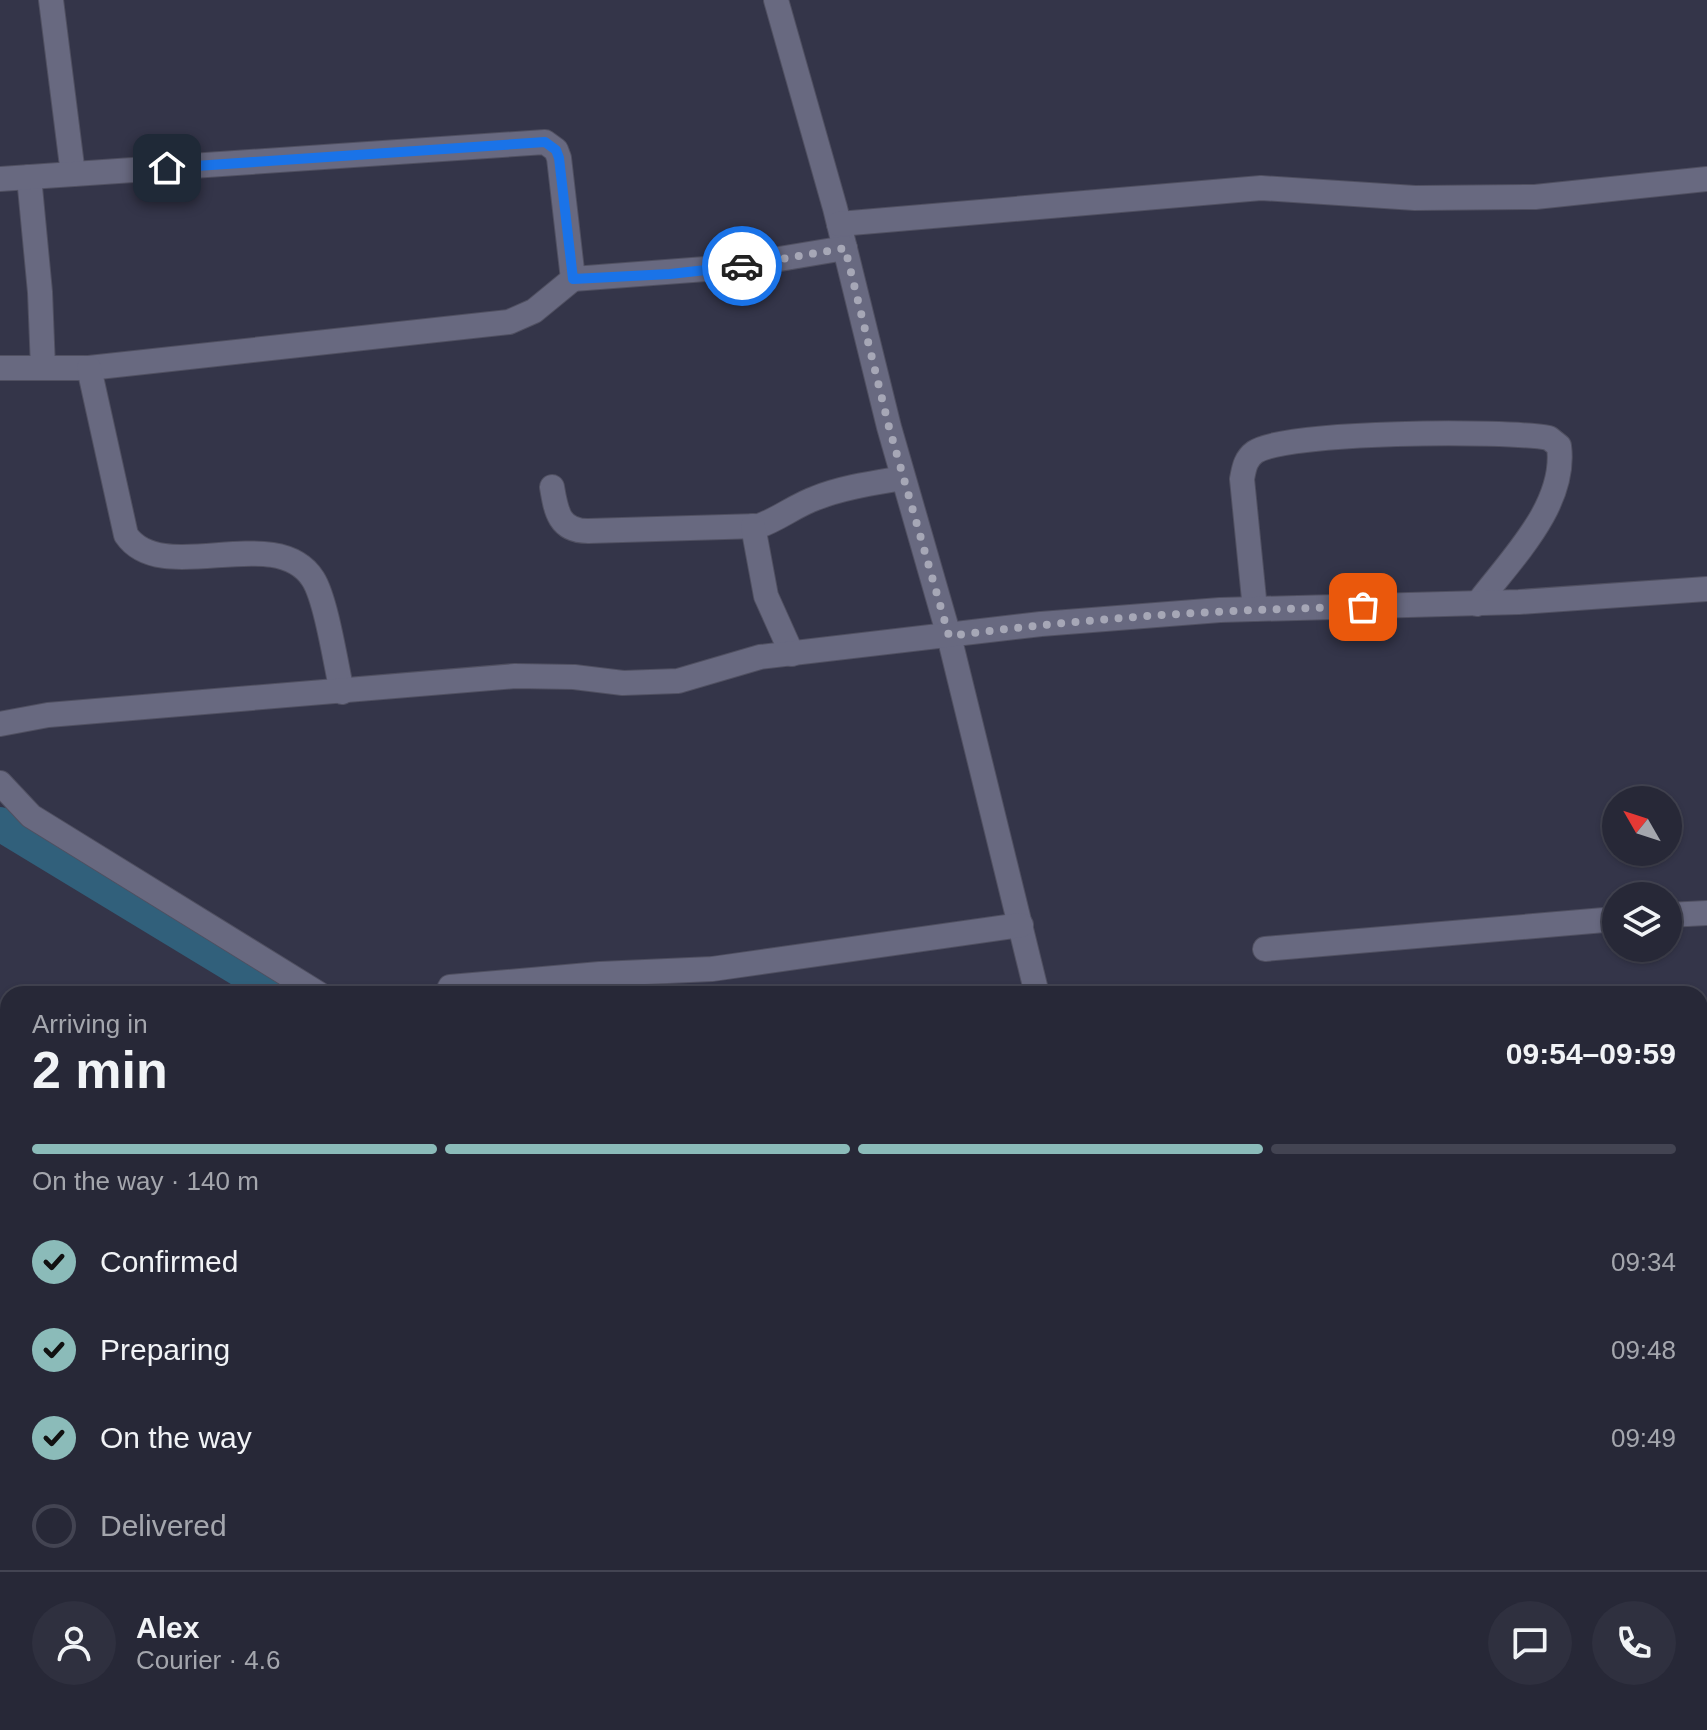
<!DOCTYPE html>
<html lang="en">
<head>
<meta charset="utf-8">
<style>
	body { margin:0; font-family:Helvetica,sans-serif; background:#2f303f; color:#f1f3f6; height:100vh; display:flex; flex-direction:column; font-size:30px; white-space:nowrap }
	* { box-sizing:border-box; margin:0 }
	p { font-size:26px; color:#a4a6ad }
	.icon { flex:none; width:44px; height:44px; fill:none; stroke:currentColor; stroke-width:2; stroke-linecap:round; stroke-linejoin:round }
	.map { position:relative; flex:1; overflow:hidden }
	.panel { position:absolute; left:0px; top:986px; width:1708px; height:744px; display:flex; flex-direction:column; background:#272837; border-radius:24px 24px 0 0; box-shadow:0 2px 6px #0004,0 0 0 2px #434452 }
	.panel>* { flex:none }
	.needle { width:52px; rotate:309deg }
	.fabs { position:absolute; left:1602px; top:786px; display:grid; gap:16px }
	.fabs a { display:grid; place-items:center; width:80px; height:80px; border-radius:50%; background:#272837; box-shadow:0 2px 6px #0004,0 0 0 2px #434452; font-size:40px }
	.pin { position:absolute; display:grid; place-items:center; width:68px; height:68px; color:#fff; margin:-34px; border-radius:16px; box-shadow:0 4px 12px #0006 }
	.courier { position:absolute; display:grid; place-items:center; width:80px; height:80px; margin:-40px; border:6px solid #1a73e8; border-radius:50%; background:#fff; color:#222; box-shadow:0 2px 10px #0007 }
	.overview em { font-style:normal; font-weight:700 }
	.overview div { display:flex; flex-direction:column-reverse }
	.overview { display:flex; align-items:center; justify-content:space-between; height:136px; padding:0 32px }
	h1 { font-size:52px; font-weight:700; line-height:60px }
	.bar { display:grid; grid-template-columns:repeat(4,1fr); gap:12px 8px; align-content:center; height:96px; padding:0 32px }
	.bar i { height:10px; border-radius:6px; background:#434452 }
	.bar .selected { background:#8bbbb9 }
	.bar p { grid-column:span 4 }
	.line { display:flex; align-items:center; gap:20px; padding:0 32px; border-top:2px solid #434452 }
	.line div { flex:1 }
	.round { display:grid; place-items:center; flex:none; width:84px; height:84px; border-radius:42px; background:#2f303f }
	ol { padding:0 32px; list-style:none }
	li { display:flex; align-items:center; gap:24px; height:88px }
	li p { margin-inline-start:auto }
	li .icon { padding:8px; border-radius:50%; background:#8bbbb9; color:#111; stroke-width:4 }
	li:last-child { color:#a4a6ad }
	li i { width:44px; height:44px; border:4px solid #434452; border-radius:50% }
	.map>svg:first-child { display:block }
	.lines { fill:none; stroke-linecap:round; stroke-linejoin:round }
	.canal { stroke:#31607b; stroke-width:34 }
	.street-casing { stroke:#505061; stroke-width:26 }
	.path { stroke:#838494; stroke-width:5; stroke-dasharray:4 4; stroke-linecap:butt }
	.street { stroke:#686980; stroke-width:24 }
	.done { stroke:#a6a7b6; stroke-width:8; stroke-dasharray:0 14.4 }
	.route { stroke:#1a73e8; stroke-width:10 }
</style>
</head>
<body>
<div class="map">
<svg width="1707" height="1730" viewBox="0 0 1707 1730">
	<rect width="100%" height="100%" fill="#343549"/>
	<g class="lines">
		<g class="canal">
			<polyline points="0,824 280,994"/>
			<polyline points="1690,1722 1698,1730"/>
		</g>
		<g class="street-casing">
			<g id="street">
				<polyline points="51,0 73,174"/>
				<polyline points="776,0 835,208 889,427 949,636 1037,994"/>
				<polyline points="29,177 40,292 43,368"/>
				<polyline points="0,179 545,142 556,150 559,158 573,279 732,267 845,248"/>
				<polyline points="839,224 1261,188 1415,198 1535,197 1707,179"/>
				<polyline points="0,368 89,368 509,322 534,311 573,279"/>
				<path d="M 89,368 L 126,535 C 162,588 276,521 313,579 C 326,599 336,665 342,692"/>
				<path d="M 552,487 C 556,511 559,531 588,531 L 759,526 C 779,519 796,505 816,498 C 844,487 874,483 903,478"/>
				<polyline points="753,526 766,596 792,654"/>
				<path d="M 1255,609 L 1242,479 C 1244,469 1245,459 1255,452 C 1286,431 1505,430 1549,438 L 1559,446 C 1567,505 1511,559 1477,604"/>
				<polyline points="0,724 48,715 515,676 574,677 623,683 678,681 760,657 1041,624 1220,610 1519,602 1707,589"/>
				<polyline points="0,783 31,816 319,994"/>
				<polyline points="1668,915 1707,913"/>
				<polyline points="1265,949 1616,919"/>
				<polyline points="450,987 600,974 712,969 1021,925"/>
				<polyline points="1700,1116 1707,1116"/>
				<polyline points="0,1170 8,1169"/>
				<polyline points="1700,1286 1707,1286"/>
				<polyline points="0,1405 8,1405"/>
				<polyline points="758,1722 759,1730"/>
				<polyline points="1217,1722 1220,1730"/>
				<polyline points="188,1730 286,1722"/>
			</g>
		</g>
		<polyline class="path" points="1700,1702 1707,1709"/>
		<use href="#street" class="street"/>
	</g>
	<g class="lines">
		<path class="done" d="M 742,266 L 845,248 L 889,427 L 949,636 C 1087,618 1224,609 1363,607"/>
		<polyline class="route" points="167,168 545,142 556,150 559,158 573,279 670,274 742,266"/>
	</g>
</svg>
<div class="fabs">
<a><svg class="needle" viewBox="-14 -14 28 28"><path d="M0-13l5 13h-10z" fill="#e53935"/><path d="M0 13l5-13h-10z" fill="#a4a6ad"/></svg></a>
<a><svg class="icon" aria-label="layers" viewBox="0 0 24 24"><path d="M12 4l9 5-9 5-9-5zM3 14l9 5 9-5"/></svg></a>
</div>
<div class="pin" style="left:1363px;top:607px;background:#ea580c"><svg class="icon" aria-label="bag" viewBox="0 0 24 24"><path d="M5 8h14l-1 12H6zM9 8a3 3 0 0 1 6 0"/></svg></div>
<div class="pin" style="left:167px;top:168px;background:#1f2937"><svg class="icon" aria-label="home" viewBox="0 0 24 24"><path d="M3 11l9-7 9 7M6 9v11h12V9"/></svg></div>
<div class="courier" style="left:742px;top:266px"><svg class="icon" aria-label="car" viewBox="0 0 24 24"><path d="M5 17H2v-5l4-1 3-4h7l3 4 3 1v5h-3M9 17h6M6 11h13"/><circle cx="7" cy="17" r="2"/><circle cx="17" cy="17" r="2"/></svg></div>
<section class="panel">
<div class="overview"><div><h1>2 min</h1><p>Arriving in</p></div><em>09:54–09:59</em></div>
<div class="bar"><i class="selected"></i><i class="selected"></i><i class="selected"></i><i></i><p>On the way · 140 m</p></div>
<ol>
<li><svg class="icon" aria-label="check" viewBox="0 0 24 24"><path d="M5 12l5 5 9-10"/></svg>Confirmed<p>09:34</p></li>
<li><svg class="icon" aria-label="check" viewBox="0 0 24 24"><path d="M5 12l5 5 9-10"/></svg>Preparing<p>09:48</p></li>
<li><svg class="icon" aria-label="check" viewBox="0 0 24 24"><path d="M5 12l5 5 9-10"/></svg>On the way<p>09:49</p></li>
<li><i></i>Delivered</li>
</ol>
<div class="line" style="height:144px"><a class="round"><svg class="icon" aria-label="person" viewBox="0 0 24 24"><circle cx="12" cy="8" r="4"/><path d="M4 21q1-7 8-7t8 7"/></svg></a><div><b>Alex</b><p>Courier · 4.6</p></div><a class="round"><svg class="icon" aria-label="chat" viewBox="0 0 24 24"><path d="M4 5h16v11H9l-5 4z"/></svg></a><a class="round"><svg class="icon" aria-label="phone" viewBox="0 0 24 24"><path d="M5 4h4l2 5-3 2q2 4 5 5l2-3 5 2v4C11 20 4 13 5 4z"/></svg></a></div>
</section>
</div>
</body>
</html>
